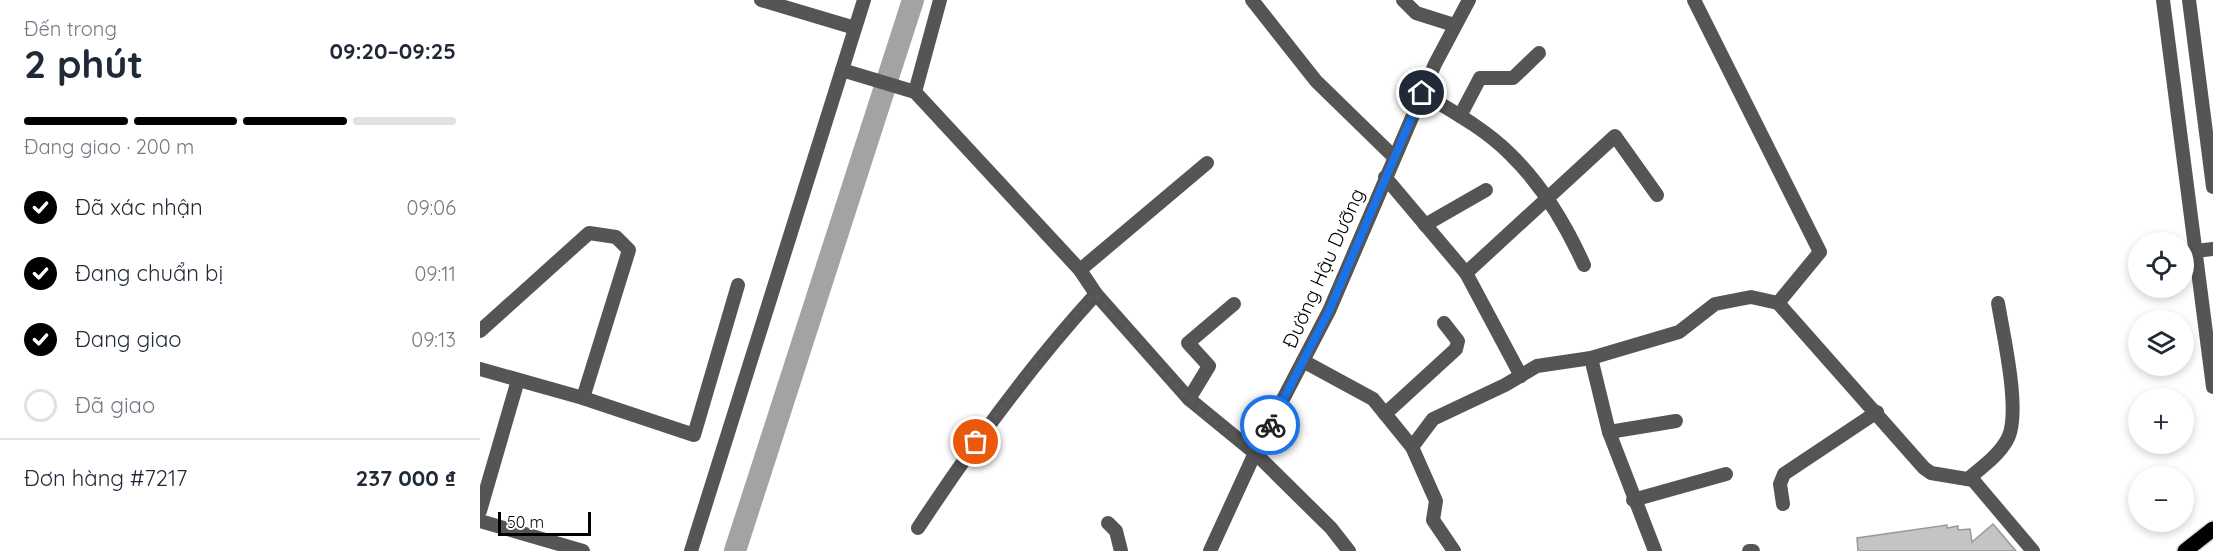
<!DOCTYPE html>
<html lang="vi">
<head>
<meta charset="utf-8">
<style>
	body { margin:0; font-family:Quicksand,sans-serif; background:#f2f2f3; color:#1f2937; height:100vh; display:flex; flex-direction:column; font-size:22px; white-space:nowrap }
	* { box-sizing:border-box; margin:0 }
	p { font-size:20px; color:#747a83 }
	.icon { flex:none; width:33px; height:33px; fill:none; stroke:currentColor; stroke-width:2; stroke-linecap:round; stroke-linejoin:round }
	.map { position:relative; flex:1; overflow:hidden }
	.sheet { display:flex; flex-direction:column; background:#fff; width:480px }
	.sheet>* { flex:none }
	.buttons { position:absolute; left:1648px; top:232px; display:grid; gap:12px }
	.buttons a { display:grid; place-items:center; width:66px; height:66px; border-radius:50%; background:#fff; box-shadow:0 3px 9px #0003; font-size:30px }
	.scale { position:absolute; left:18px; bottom:15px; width:93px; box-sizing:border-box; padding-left:6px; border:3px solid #000; border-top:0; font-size:16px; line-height:21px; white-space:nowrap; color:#000; -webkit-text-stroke:4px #fff; paint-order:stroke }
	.pin { position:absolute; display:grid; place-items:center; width:51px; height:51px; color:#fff; margin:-26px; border:3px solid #fff; border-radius:50%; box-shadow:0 2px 6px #0007 }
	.courier { position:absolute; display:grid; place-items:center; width:60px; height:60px; margin:-30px; border:4px solid #1a73e8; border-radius:50%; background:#fff; color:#222; box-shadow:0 2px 8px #0007 }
	.summary em { font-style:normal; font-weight:700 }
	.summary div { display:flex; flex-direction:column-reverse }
	.summary { display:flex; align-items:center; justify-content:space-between; height:102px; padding:0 24px }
	h1 { font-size:39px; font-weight:700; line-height:45px }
	.bar { display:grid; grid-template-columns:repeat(4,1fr); gap:9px 6px; align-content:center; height:72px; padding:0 24px }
	.bar i { height:8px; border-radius:4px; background:#e0e1e3 }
	.bar .on { background:#000 }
	.bar p { grid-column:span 4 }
	.line { display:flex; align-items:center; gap:15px; padding:0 24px; border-top:2px solid #e0e1e3 }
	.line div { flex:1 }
	ol { padding:0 24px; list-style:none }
	li { display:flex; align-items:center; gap:18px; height:66px }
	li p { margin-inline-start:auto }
	li .icon { padding:6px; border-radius:50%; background:#000; color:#fff; stroke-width:4 }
	li:last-child { color:#747a83 }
	li i { width:33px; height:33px; border:3px solid #e0e1e3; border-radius:50% }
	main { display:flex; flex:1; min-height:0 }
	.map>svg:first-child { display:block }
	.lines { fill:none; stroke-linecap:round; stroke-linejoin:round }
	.river { stroke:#a3a3a3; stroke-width:22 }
	.building { fill:#c4c4c4; stroke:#999; stroke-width:1.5 }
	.major-casing { stroke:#dbdbdb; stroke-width:18 }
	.minor { stroke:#555; stroke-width:14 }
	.major { stroke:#000; stroke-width:15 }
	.done { stroke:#595959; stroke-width:6; stroke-dasharray:0 10.8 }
	.route { stroke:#1a73e8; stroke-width:8 }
	.labels { text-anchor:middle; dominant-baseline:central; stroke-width:6; stroke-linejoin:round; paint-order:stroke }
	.street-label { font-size:20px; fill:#000; stroke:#fff }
</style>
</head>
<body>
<main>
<section class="sheet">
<div class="summary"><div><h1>2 phút</h1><p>Đến trong</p></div><em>09:20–09:25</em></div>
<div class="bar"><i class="on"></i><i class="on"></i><i class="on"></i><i></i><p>Đang giao · 200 m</p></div>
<ol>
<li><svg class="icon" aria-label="check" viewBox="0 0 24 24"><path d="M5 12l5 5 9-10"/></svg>Đã xác nhận<p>09:06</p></li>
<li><svg class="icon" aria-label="check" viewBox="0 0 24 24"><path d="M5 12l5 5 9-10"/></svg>Đang chuẩn bị<p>09:11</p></li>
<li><svg class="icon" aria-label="check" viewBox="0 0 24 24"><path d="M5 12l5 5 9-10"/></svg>Đang giao<p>09:13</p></li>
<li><i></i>Đã giao</li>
</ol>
<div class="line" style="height:78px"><div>Đơn hàng #7217</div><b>237 000 ₫</b></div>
</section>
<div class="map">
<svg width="1733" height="551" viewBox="0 0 1733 551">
	<rect width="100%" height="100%" fill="#fff"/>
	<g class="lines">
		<polyline class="river" points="255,551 433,0"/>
	</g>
	<polygon class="building" points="1513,524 1536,551 1378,551 1377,538 1467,525 1467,528 1478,526 1478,530 1490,529 1492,542"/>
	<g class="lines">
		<g class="major-casing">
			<polyline id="major" points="1705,551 1733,529"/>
		</g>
		<g class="minor">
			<polyline points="281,0 375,28"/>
			<polyline points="772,0 836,81 914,157"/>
			<polyline points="923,0 936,13 974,25"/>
			<polyline points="1214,0 1340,252 1298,303"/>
			<polyline points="1683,0 1733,387"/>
			<polyline points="1709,0 1733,187"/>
			<polyline points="362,70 435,92 600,270 616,294 709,399 775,453 851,528 869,551"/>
			<polyline points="435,92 460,0"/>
			<path d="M 942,93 C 972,111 1005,129 1030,154 C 1062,185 1086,225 1104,265"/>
			<polyline points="980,116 1000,78 1033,78 1059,53"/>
			<polyline points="905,177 986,273 1041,376"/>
			<polyline points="945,225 1006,190"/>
			<polyline points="1715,251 1733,249"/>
			<polyline points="600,270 727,163"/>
			<polyline points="986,273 1135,136 1177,195"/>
			<polyline points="0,331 109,233 136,237 149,250 103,398"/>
			<polyline points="1111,358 1129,432 1175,551"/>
			<polyline points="823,361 893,399 932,447 956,501 953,520 974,551"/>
			<polyline points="0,369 103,398 214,435 258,285"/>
			<polyline points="709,399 729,366 708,343 754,304"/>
			<polyline points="905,414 976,349 978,341 964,323"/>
			<polyline points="1129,432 1196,421"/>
			<polyline points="932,447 953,419 1025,385 1057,366 1111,358 1199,332 1235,304 1271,297 1298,303 1444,468 1451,473 1493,480 1553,551"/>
			<path d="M 1488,479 C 1502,467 1518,456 1527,440 C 1542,415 1523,334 1518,303"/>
			<polyline points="1153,500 1246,474"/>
			<polyline points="1303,504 1300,484 1304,474 1397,412"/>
			<polyline points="0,511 38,380"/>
			<polyline points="0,521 103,551"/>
			<polyline points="628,523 636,531 641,551"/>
			<path d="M 438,528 C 492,446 549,367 616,294"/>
			<polyline points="211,551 384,0"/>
			<polyline points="730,551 775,453 849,311 955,64 989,0"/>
			<polyline points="1269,551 1273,551"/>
		</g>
		<use href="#major" class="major"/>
	</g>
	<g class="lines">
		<polyline class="done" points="496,442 577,336 615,294 708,399 775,453 790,425"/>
		<polyline class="route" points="790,425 849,311 942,93"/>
	</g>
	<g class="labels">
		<g class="street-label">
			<text transform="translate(843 268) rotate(-66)">Đường Hậu Dưỡng</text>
		</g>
	</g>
</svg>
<div class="buttons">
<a><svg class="icon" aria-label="locate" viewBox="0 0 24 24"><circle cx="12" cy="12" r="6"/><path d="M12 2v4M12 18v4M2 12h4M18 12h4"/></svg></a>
<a><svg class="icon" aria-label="layers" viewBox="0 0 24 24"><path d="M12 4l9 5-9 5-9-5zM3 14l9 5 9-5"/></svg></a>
<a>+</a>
<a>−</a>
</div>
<div class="scale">50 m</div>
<div class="pin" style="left:496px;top:442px;background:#ea580c"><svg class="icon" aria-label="bag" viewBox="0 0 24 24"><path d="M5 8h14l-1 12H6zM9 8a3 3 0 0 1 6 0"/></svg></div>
<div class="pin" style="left:942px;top:93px;background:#1f2937"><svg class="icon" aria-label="home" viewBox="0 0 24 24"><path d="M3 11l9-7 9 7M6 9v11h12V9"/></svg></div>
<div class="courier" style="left:790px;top:425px"><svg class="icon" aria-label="bike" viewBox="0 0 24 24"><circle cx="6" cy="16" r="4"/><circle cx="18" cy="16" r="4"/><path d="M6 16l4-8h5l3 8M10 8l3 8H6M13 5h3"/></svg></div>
</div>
</main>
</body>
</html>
